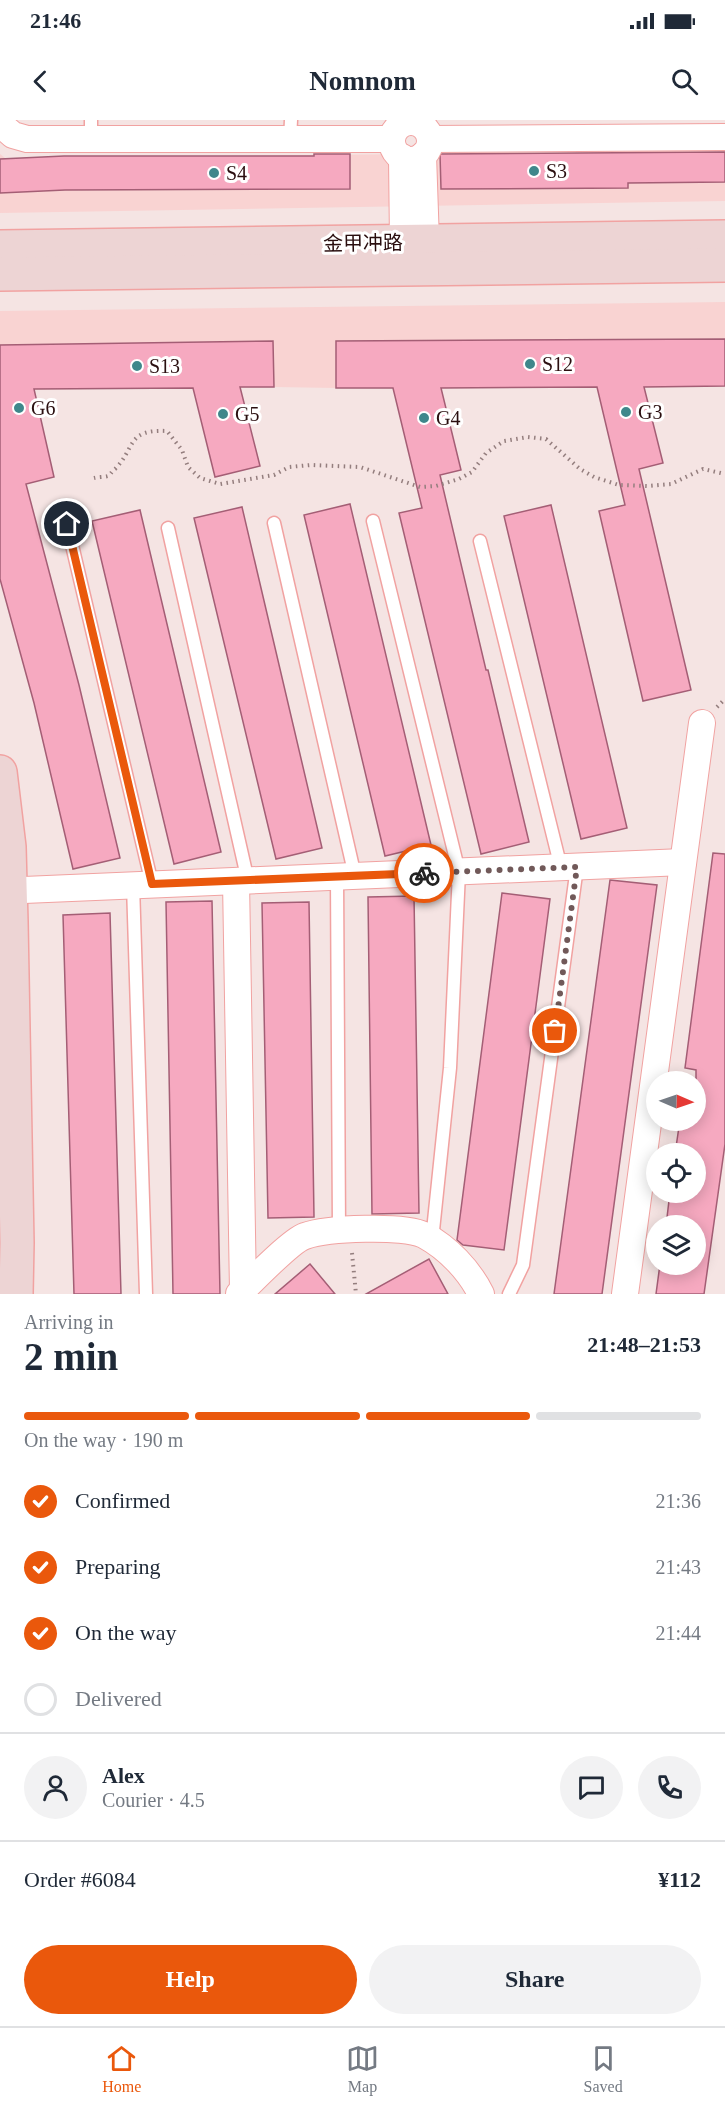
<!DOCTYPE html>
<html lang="en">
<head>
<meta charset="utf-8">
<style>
	body { margin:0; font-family:"Times New Roman","Noto Sans SC",serif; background:#f2f2f3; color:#1f2937; height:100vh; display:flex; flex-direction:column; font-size:22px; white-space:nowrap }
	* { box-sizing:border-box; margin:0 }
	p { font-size:20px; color:#747a83 }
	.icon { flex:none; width:33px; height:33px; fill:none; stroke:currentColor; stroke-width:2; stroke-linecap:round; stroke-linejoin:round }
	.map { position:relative; height:1174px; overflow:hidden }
	.details { display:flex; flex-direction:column; background:#fff; flex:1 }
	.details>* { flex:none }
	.needle { width:39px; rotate:92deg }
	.buttons { position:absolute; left:646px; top:951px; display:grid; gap:12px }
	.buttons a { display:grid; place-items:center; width:60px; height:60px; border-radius:50%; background:#fff; box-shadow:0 3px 15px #0003; font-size:30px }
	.pin { position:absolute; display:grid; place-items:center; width:51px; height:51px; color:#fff; margin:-26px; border:3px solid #fff; border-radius:50%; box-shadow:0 2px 6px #0007 }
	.courier { position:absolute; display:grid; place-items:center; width:60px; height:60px; margin:-30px; border:4px solid #ea580c; border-radius:50%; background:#fff; color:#222; box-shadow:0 2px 8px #0007 }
	.summary em { font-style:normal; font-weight:700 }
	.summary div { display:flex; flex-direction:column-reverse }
	.summary { display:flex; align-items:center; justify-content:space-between; height:102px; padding:0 24px }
	h1 { font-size:39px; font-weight:700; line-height:45px }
	.bar { display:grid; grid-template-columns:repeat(4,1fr); gap:9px 6px; align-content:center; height:72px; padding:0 24px }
	.bar i { height:8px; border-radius:4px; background:#e0e1e3 }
	.bar .on { background:#ea580c }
	.bar p { grid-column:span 4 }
	.line { display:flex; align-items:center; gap:15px; padding:0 24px; border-top:2px solid #e0e1e3 }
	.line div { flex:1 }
	.round { display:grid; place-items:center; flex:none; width:63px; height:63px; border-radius:32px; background:#f2f2f3 }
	ol { padding:0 24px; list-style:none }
	li { display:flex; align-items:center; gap:18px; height:66px }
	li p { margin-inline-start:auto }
	li .icon { padding:6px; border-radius:50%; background:#ea580c; color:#fff; stroke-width:4 }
	li:last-child { color:#747a83 }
	li i { width:33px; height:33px; border:3px solid #e0e1e3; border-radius:50% }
	.action { display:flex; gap:12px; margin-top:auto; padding:12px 24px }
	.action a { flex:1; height:69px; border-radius:36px; background:#ea580c; color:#fff; font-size:24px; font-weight:700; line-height:69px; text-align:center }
	.action a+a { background:#f2f2f3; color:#1f2937 }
	.status { display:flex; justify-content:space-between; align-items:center; height:42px; padding:0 30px; background:#fff; direction:ltr }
	.status svg { height:16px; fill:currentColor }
	header { display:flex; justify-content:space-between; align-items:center; height:78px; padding:0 24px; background:#fff; font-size:27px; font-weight:700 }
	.dock { display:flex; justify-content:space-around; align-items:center; height:84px; border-top:2px solid #e0e1e3; background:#fff; font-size:16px; color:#747a83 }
	.dock a { display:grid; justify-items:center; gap:3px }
	.dock .on { color:#ea580c }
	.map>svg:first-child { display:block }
	.built { fill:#f9d3d2 }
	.building { fill:#f6a9c0; stroke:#a45e75; stroke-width:1.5 }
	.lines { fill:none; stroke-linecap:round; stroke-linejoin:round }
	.lane-casing { stroke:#f1a2a1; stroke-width:15 }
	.street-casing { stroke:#f1a2a1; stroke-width:28 }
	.secondary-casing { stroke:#f1a2a1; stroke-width:36 }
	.path { stroke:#947e7e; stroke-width:4; stroke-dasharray:1.5 4.5; stroke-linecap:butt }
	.lane { stroke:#fff; stroke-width:12 }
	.street { stroke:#fff; stroke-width:26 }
	.secondary { stroke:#edd4d4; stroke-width:33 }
	.done { stroke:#715959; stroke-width:6; stroke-dasharray:0 10.8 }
	.route { stroke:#ea580c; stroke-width:8 }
	.poi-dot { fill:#3f878b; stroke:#fff; stroke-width:2 }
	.labels { text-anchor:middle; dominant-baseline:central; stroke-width:6; stroke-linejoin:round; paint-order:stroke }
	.poi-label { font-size:20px; fill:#2a0e0f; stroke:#fff; text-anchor:start }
	.street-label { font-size:20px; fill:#2a0e0f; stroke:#fff }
</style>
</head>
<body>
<div class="status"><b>21:46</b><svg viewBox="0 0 49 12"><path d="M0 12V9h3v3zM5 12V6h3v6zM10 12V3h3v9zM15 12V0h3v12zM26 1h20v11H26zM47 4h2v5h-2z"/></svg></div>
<header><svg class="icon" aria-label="back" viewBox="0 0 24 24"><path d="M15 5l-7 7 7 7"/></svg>Nomnom<svg class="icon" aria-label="search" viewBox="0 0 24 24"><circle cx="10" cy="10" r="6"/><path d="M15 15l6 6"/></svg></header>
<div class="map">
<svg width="725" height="1174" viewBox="0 0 725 1174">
	<rect width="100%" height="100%" fill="#f5e4e3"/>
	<g class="built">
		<polygon points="649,30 725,30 725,81 0,93 0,34 5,38 628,32"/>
		<polygon points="725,182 725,266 336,268 274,267 2,270 0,272 0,191"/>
	</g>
	<g class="building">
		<polygon points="725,32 725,62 628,63 628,68 441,69 440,34"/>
		<polygon points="314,34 350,34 350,69 65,70 0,73 0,39 64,36 314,36"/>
		<polygon points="725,219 725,266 644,267 663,343 639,349 691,570 643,581 599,391 625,385 597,267 441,268 461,350 440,355 486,550 488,550 529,722 481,734 399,393 422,388 393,268 336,268 336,221"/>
		<polygon points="273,221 274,267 240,267 260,346 215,357 193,268 34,269 54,357 26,364 79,565 120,738 73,749 34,583 0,459 0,225"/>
		<polygon points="350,384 431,725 385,736 304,395"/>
		<polygon points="551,385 627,708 581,719 504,396"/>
		<polygon points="242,387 322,728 276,739 194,398"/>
		<polygon points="140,390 221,732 174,744 92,401"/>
		<polygon points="713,733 725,734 725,1024 704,1174 656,1174 660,1144 696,1144 696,1106 666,1106 670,1072 696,1072 696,1034 675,1034 680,1000 696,1000 696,950 685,948"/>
		<polygon points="610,760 657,765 602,1174 554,1174"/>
		<polygon points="502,773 550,779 504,1130 463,1125 457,1120"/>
		<polygon points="414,776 419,1093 372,1094 368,777"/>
		<polygon points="212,781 220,1174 173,1174 166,782"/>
		<polygon points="309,782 314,1097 268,1098 262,783"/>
		<polygon points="110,793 121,1174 74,1174 63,795"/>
		<polygon points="429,1139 448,1174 366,1174"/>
		<polygon points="310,1144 335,1174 275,1174"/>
	</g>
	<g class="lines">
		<g class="lane-casing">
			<g id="lane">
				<polyline points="401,4 402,0"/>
				<polyline points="91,19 91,0"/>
				<polyline points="290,19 291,0"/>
				<polyline points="373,401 459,752 450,948 432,1120"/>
				<polyline points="274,403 355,756"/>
				<polyline points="67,404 152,764"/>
				<polyline points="168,408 248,761"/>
				<polyline points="480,421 561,748"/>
				<polyline points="337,757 339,1110"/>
				<polyline points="133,765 146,1174"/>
				<polyline points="509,1174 523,1145 577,747"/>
			</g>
		</g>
		<g class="street-casing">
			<g id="street">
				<circle cx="411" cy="21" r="19"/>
				<polyline points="0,4 13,15 27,19 392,19"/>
				<polyline points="430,19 725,17"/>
				<polyline points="423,35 426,122"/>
				<polyline points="402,37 403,122"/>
				<polyline points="236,761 243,1171"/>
				<polyline points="0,771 683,742"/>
				<path d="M 239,1174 C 251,1162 292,1120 305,1116 C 327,1108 404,1105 424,1115 C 448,1128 469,1150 481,1174"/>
				<polyline points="625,1174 702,603"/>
			</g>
		</g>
		<g class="secondary-casing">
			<g id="secondary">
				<polyline points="0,127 725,117"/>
				<polyline points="0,154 725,145"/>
				<polyline points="0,652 9,727 11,802 17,1123 16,1174"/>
			</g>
		</g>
		<g class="path">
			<path d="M 94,358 C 98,357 105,357 108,356 C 111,354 112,351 115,349 C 136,328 126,309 167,311 L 182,330 L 188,347 L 200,358 L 220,364 L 274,355 L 289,347 L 311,345 L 360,347 L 420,367 L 436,366 L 459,359 L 472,352 L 486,333 L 504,321 L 528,317 L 546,319 L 580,349 L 594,357 L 619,365 L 647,366 L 671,364 L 703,349 L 725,354"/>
			<polyline points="717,587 725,579"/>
			<polyline points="352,1133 356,1174"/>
		</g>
		<use href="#lane" class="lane"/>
		<use href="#street" class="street"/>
		<use href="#secondary" class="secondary"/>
	</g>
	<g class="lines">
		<polyline class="done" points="424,753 577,747 555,911"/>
		<polyline class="route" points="67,404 152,764 424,753"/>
	</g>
	<g class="poi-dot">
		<circle cx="534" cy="51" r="6"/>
		<circle cx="214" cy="53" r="6"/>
		<circle cx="530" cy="244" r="6"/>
		<circle cx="137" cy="246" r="6"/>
		<circle cx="19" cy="288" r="6"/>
		<circle cx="626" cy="292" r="6"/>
		<circle cx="223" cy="294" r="6"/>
		<circle cx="424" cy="298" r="6"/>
	</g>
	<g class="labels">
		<g class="poi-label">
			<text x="546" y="51">S3</text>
			<text x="226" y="53">S4</text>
			<text x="542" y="244">S12</text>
			<text x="149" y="246">S13</text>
			<text x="31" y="288">G6</text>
			<text x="638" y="292">G3</text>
			<text x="235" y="294">G5</text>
			<text x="436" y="298">G4</text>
		</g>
		<g class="street-label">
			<text transform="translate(363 123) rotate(-1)">金甲冲路</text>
		</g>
	</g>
</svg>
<div class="buttons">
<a><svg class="needle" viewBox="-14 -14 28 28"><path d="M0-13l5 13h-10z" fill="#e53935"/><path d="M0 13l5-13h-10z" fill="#747a83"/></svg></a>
<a><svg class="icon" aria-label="locate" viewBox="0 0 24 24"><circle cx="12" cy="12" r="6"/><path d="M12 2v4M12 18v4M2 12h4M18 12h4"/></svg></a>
<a><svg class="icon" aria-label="layers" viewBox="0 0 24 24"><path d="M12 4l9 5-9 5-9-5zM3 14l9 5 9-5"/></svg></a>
</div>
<div class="pin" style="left:555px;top:911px;background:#ea580c"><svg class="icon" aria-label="bag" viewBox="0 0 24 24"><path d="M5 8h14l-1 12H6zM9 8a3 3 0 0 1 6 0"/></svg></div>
<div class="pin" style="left:67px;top:404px;background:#1f2937"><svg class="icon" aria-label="home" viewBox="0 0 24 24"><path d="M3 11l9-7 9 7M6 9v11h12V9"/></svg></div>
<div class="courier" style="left:424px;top:753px"><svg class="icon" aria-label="bike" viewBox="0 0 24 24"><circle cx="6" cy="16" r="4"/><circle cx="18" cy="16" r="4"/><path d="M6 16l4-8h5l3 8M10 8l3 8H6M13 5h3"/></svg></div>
</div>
<section class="details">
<div class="summary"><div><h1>2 min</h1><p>Arriving in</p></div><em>21:48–21:53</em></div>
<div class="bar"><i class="on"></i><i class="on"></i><i class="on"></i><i></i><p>On the way · 190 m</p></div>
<ol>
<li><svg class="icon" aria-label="check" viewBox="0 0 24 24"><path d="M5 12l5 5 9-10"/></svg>Confirmed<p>21:36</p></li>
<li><svg class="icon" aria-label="check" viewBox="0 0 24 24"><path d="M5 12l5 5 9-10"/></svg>Preparing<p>21:43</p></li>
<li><svg class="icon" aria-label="check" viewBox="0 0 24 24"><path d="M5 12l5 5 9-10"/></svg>On the way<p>21:44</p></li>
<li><i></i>Delivered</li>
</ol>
<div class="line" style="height:108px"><a class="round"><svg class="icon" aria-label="person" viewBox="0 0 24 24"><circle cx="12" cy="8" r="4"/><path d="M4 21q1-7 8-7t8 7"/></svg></a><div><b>Alex</b><p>Courier · 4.5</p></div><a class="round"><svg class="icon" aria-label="chat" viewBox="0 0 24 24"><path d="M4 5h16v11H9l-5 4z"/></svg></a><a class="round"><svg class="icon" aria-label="phone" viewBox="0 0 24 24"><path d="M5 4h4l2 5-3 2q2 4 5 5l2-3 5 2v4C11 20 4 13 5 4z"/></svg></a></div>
<div class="line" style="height:78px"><div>Order #6084</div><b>¥112</b></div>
<div class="action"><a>Help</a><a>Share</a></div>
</section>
<nav class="dock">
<a class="on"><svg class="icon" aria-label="home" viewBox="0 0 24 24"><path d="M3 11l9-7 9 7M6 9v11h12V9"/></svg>Home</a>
<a><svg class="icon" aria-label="map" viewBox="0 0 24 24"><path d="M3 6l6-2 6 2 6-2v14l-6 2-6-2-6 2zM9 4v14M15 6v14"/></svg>Map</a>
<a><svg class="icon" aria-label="saved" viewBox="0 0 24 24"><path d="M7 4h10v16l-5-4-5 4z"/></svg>Saved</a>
</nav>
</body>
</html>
